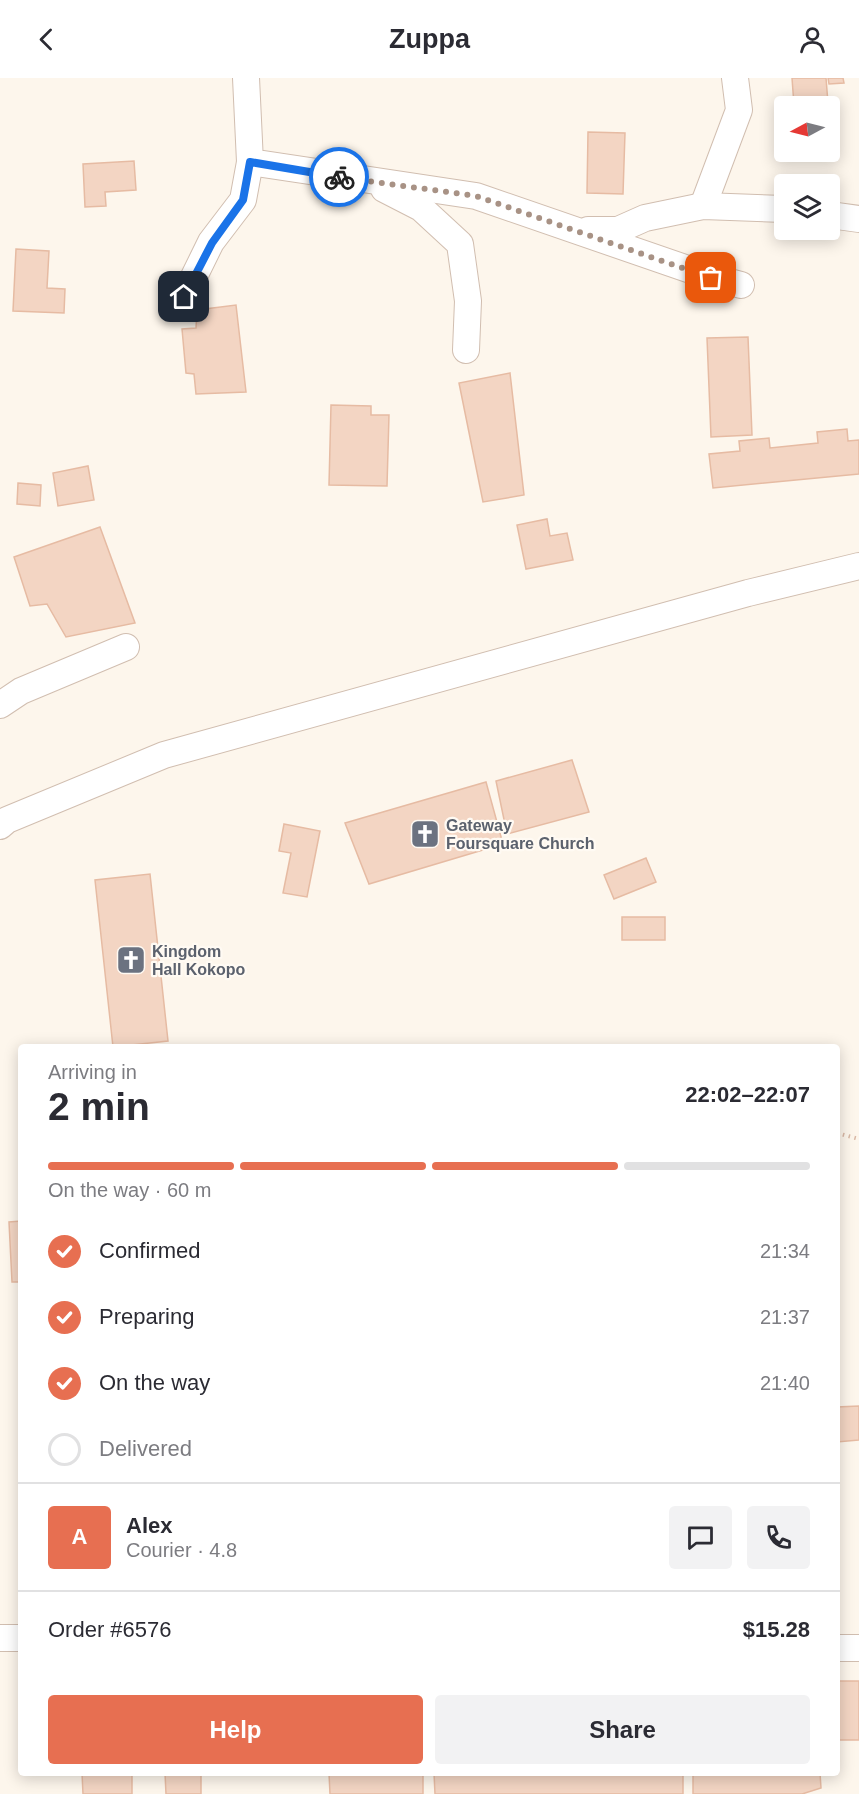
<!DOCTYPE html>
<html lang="en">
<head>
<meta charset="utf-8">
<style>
	body { margin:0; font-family:Helvetica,sans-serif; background:#f2f2f3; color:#2b2b33; height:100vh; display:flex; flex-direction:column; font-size:22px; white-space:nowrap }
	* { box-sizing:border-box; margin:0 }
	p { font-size:20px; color:#7c7c81 }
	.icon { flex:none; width:33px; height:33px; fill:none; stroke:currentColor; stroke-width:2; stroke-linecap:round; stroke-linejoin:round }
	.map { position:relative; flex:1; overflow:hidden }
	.sheet { position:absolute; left:18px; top:966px; width:822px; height:732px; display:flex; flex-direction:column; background:#fff; border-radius:6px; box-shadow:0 3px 15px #0003 }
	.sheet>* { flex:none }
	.needle { width:39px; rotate:263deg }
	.buttons { position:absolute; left:774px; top:18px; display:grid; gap:12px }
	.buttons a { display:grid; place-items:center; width:66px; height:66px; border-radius:6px; background:#fff; box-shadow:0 3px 15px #0003; font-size:30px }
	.pin { position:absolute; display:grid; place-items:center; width:51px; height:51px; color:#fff; margin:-26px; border-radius:12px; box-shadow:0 3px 9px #0006 }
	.courier { position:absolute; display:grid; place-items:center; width:60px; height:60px; margin:-30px; border:4px solid #1a73e8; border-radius:50%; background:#fff; color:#222; box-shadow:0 2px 8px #0007 }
	.head em { font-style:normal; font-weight:700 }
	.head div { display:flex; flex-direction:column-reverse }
	.head { display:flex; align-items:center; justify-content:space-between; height:102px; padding:0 30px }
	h1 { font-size:39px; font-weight:700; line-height:45px }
	.bar { display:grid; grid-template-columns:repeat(4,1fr); gap:9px 6px; align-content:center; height:72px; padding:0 30px }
	.bar i { height:8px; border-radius:4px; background:#e1e1e2 }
	.bar .selected { background:#e76f51 }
	.bar p { grid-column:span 4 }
	.line { display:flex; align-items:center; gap:15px; padding:0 30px; border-top:2px solid #e1e1e2 }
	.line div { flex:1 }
	.round { display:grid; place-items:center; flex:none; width:63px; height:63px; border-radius:6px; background:#f2f2f3 }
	ol { padding:0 30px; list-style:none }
	li { display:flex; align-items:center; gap:18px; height:66px }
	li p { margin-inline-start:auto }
	li .icon { padding:6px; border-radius:50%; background:#e76f51; color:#fff; stroke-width:4 }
	li:last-child { color:#7c7c81 }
	li i { width:33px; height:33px; border:3px solid #e1e1e2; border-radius:50% }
	.cta { display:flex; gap:12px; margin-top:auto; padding:12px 30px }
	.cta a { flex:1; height:69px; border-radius:6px; background:#e76f51; color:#fff; font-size:24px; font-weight:700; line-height:69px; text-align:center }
	.cta a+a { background:#f2f2f3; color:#2b2b33 }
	header { display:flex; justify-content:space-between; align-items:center; height:78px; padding:0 30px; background:#fff; font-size:27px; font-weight:700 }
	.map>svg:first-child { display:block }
	.building { fill:#f3d5c3; stroke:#e6bba3; stroke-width:1.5 }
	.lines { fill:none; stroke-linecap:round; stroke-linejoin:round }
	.minor-casing { stroke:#d1beb0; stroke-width:28 }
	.path { stroke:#d9b8a5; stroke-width:4; stroke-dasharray:1.5 4.5; stroke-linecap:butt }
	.minor { stroke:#fff; stroke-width:26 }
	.done { stroke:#a89285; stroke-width:6; stroke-dasharray:0 10.8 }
	.route { stroke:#1a73e8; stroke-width:8 }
	.labels { text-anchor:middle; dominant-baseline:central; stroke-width:4.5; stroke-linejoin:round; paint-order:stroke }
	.worship-label { font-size:16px; font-weight:bold; fill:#5b616d; stroke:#fffaf3; text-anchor:start }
</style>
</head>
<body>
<header><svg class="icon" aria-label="back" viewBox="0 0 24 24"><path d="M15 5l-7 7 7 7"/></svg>Zuppa<svg class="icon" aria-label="person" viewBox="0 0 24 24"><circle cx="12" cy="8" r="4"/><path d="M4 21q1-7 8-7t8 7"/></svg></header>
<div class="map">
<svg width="859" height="1716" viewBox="0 0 859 1716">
	<rect width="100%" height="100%" fill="#fdf6ec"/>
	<g class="building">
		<polygon points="792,0 826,0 828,25 794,27"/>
		<polygon points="828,0 843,0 844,5 829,6"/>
		<polygon points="588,54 625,55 623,116 587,115"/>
		<polygon points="134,83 136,112 105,114 106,128 85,129 83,86"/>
		<polygon points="16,171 49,173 47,210 65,211 64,235 13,233"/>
		<polygon points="236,227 246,314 196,316 194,296 186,295 182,251 196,250 197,232"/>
		<polygon points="748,259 752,357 711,359 707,260"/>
		<polygon points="510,295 524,417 483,424 459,305"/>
		<polygon points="331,327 371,328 371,337 389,337 387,408 329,407"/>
		<polygon points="847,351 848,363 859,362 859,396 713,410 709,376 740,373 739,363 769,360 770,370 818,365 817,354"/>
		<polygon points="88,388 94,422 58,428 53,395"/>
		<polygon points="18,405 41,407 40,428 17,426"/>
		<polygon points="547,441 550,458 567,455 573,482 526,491 517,447"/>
		<polygon points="100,449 135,545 66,559 47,526 30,528 14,479"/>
		<polygon points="572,682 589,734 507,756 496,703"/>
		<polygon points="486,704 503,766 369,806 345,745"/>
		<polygon points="284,746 320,753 307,819 283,815 291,775 279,773"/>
		<polygon points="646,780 656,804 614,821 604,797"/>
		<polygon points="150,796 168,963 113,969 95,802"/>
		<rect x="622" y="839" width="43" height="23"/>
		<polygon points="21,1143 21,1204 12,1204 9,1144"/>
		<polygon points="859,1328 859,1362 837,1364 837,1329"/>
		<polygon points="837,1603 859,1603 859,1662 838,1662"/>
		<polygon points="82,1695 132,1695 132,1716 83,1716"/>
		<polygon points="165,1695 201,1695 201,1716 166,1716"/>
		<polygon points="329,1695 423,1695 423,1716 330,1716"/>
		<polygon points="434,1695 683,1695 683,1716 435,1716"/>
		<polygon points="693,1695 820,1695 821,1710 802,1716 693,1716"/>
	</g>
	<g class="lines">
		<g class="minor-casing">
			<g id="minor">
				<polyline points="246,0 250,84 476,118 711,199 741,207"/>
				<polyline points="384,111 421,130 460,166 468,223 466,272"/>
				<polyline points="703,128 739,32 735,0"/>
				<polyline points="830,137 859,141"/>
				<polyline points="588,152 618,152 645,140 703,128 784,131"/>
				<polyline points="184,219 211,164 243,122 250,84"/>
				<polyline points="0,627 21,613 126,569"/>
				<polyline points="0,748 7,742 164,677 748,515 859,488"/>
				<polyline points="0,1560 21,1560"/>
				<polyline points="837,1570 859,1570"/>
			</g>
		</g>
		<polyline class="path" points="837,1055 859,1061"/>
		<use href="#minor" class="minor"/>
	</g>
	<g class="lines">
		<polyline class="done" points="339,99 476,118 711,200"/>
		<polyline class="route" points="184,219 212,165 243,122 250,84 339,99"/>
	</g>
	<defs>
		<g id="church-square" transform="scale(1.5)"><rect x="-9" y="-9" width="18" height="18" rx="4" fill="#6b7280" stroke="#fffaf3"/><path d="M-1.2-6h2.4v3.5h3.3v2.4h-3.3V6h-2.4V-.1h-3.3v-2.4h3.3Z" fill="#fff"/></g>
	</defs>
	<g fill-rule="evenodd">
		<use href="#church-square" x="425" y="756"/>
		<use href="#church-square" x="131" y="882"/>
	</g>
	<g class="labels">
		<g class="worship-label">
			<text x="446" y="747">Gateway<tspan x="446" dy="18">Foursquare Church</tspan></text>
			<text x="152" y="873">Kingdom<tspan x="152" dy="18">Hall Kokopo</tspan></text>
		</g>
	</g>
</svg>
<div class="buttons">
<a><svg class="needle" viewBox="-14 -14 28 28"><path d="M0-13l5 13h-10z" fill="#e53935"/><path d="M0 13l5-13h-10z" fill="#7c7c81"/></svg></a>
<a><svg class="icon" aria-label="layers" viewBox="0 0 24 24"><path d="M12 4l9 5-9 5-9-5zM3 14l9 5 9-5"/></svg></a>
</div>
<div class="pin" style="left:711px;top:200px;background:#ea580c"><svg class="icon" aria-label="bag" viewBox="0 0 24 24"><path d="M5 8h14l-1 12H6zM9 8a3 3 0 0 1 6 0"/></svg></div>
<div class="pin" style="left:184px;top:219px;background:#1f2937"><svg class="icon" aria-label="home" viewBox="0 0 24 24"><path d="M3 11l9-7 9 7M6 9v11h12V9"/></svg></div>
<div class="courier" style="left:339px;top:99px"><svg class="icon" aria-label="bike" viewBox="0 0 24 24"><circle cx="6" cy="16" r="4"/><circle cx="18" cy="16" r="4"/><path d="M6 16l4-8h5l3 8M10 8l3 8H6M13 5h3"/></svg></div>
<section class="sheet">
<div class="head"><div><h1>2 min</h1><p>Arriving in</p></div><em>22:02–22:07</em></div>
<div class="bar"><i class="selected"></i><i class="selected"></i><i class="selected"></i><i></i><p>On the way · 60 m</p></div>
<ol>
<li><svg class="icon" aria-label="check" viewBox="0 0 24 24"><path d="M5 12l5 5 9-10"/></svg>Confirmed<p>21:34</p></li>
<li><svg class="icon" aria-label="check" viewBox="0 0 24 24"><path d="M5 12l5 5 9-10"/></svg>Preparing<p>21:37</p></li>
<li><svg class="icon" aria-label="check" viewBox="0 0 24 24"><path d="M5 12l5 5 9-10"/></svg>On the way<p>21:40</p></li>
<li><i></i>Delivered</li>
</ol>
<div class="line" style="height:108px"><b class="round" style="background:#e76f51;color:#fff">A</b><div><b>Alex</b><p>Courier · 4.8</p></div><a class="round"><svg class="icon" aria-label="chat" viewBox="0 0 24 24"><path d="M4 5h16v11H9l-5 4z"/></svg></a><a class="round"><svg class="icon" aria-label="phone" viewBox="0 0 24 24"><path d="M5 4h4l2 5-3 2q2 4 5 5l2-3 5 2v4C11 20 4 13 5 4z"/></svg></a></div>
<div class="line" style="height:78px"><div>Order #6576</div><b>$15.28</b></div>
<div class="cta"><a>Help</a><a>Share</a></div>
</section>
</div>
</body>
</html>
